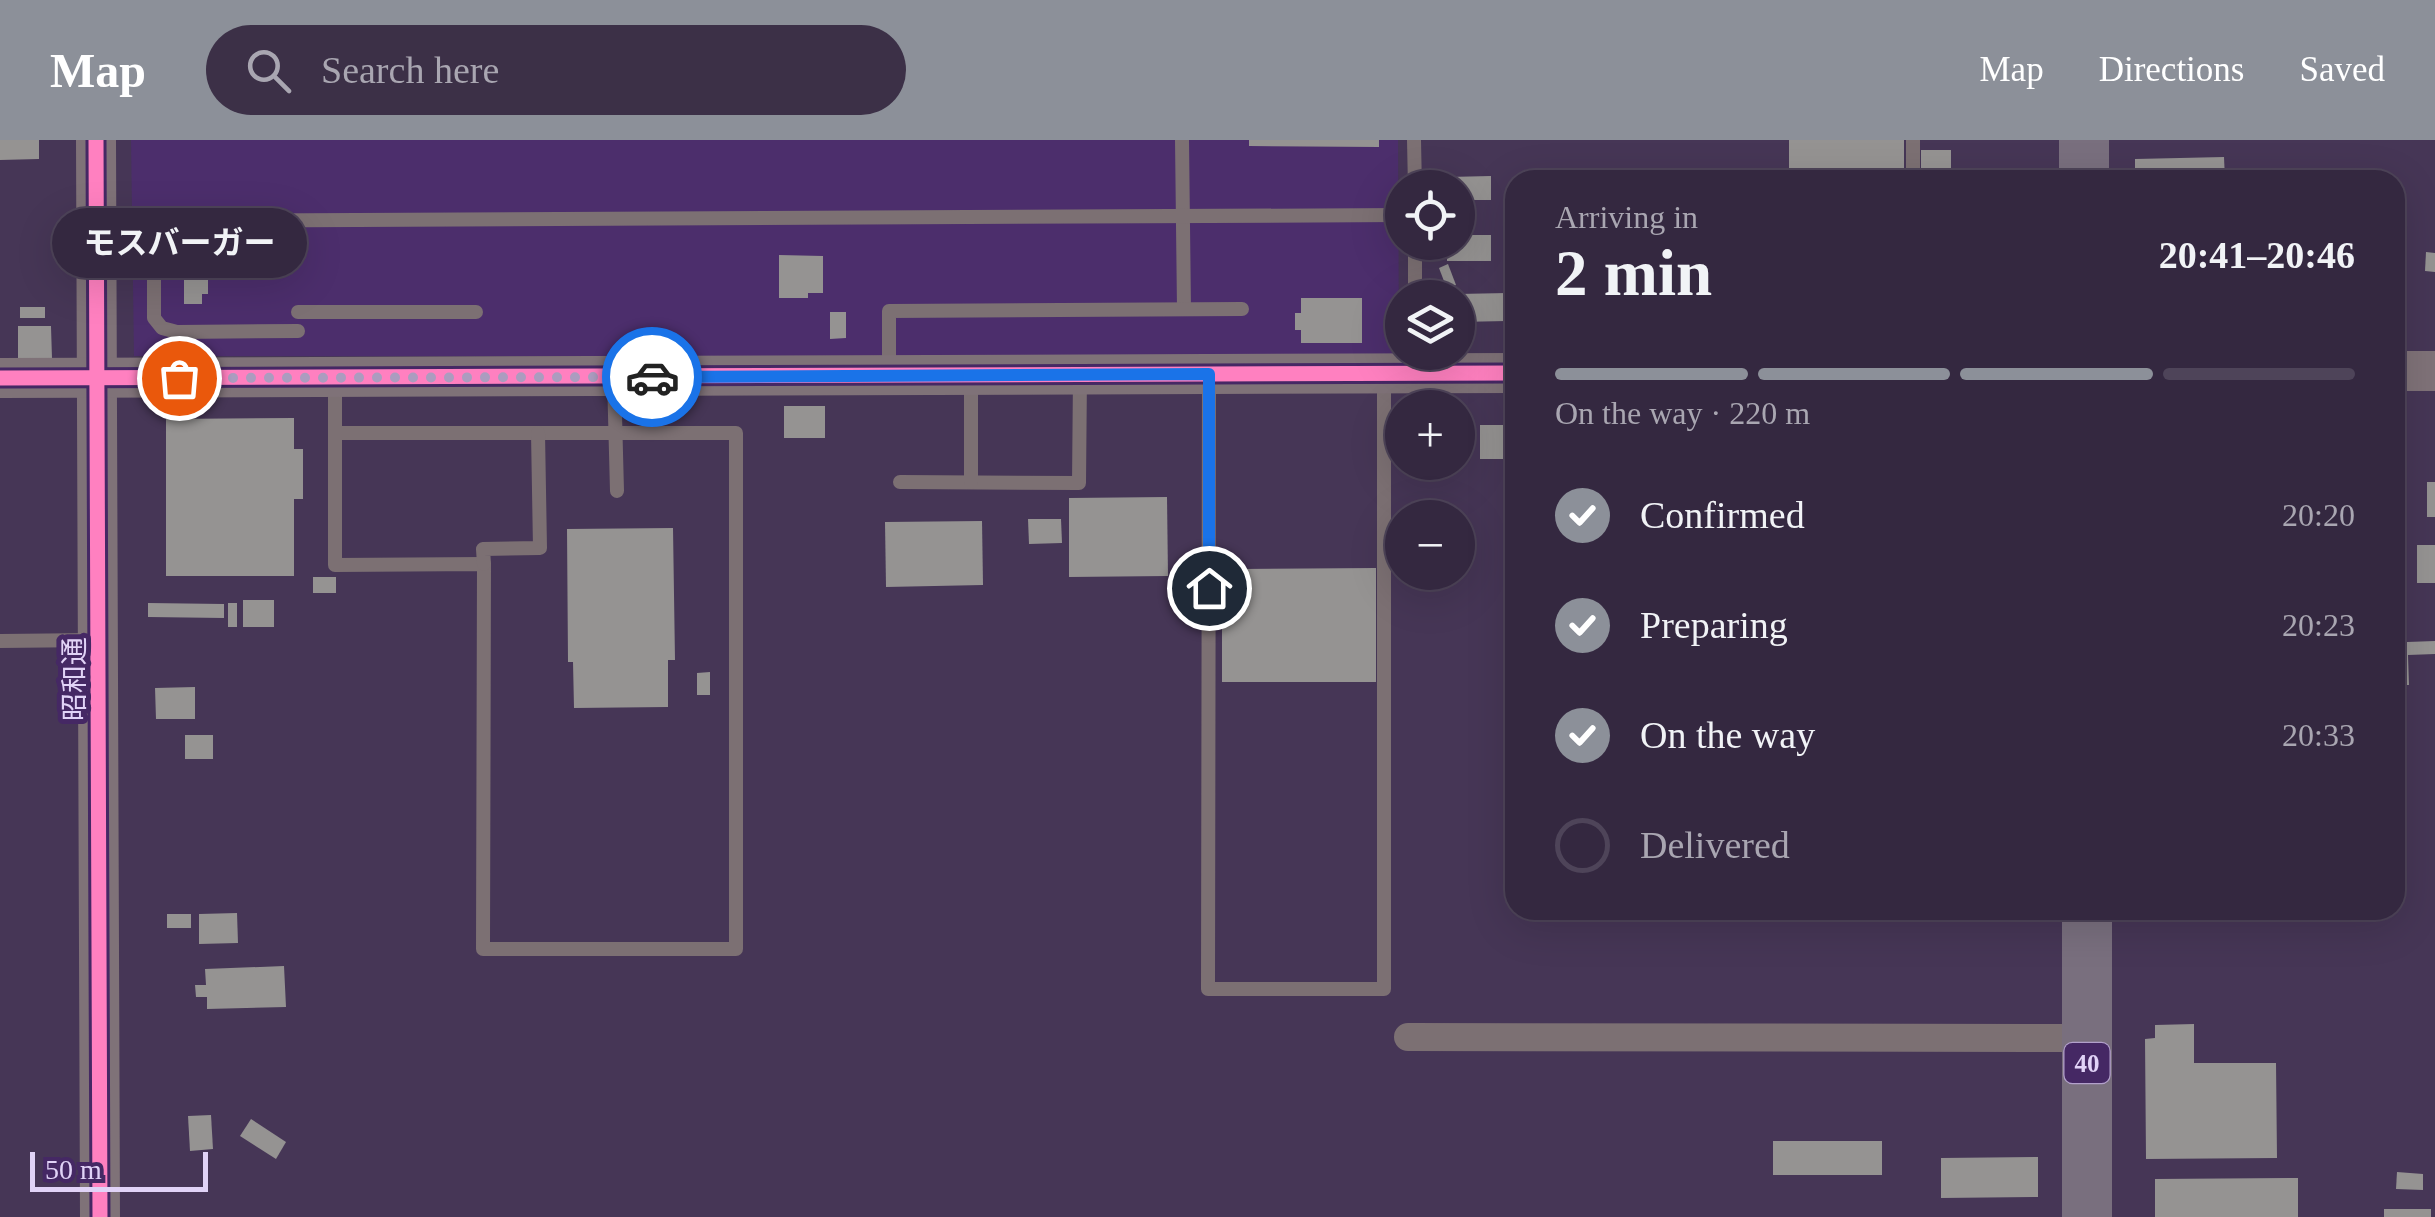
<!DOCTYPE html>
<html lang="en">
<head>
<meta charset="utf-8">
<style>
	body { margin:0; font-family:"Times New Roman","Noto Sans JP",serif; background:#3c3047; color:#f1f3f6; height:100vh; display:flex; flex-direction:column; font-size:38px; white-space:nowrap }
	* { box-sizing:border-box; margin:0 }
	p { font-size:32px; color:#a9a6b1 }
	.icon { flex:none; width:55px; height:55px; fill:none; stroke:currentColor; stroke-width:2; stroke-linecap:round; stroke-linejoin:round }
	.map { position:relative; flex:1; overflow:hidden }
	.details { position:absolute; left:1505px; top:30px; width:900px; height:750px; display:flex; flex-direction:column; background:#342840; border-radius:30px; box-shadow:0 10px 40px #0002,0 0 0 2px #4e4459 }
	.details>* { flex:none }
	.buttons { position:absolute; left:1385px; top:30px; display:grid; gap:20px }
	.buttons a { display:grid; place-items:center; width:90px; height:90px; border-radius:50%; background:#342840; box-shadow:0 10px 40px #0002,0 0 0 2px #4e4459; font-size:50px }
	.scale { position:absolute; left:30px; bottom:25px; width:178px; box-sizing:border-box; padding-left:10px; border:5px solid #e1d3f7; border-top:0; font-size:28px; line-height:35px; white-space:nowrap; color:#e1d3f7; -webkit-text-stroke:8px #452864; paint-order:stroke }
	.pin { position:absolute; display:grid; place-items:center; width:85px; height:85px; color:#fff; margin:-42px; border:5px solid #fff; border-radius:50%; box-shadow:0 2px 10px #0007 }
	.courier { position:absolute; display:grid; place-items:center; width:100px; height:100px; margin:-50px; border:8px solid #1a73e8; border-radius:50%; background:#fff; color:#222; box-shadow:0 2px 12px #0007 }
	.bubble { position:absolute; height:70px; border-radius:35px; background:#342840; box-shadow:0 10px 40px #0002,0 0 0 2px #4e4459; font-size:32px; font-weight:700; line-height:70px; text-align:center }
	.head em { font-style:normal; font-weight:700 }
	.head div { display:flex; flex-direction:column-reverse }
	.head { display:flex; align-items:center; justify-content:space-between; height:170px; padding:0 50px }
	h1 { font-size:65px; font-weight:700; line-height:75px }
	.bar { display:grid; grid-template-columns:repeat(4,1fr); gap:15px 10px; align-content:center; height:120px; padding:0 50px }
	.bar i { height:12px; border-radius:8px; background:#4e4459 }
	.bar .selected { background:#8c9099 }
	.bar p { grid-column:span 4 }
	ol { padding:0 50px; list-style:none }
	li { display:flex; align-items:center; gap:30px; height:110px }
	li p { margin-inline-start:auto }
	li .icon { padding:10px; border-radius:50%; background:#8c9099; color:#fff; stroke-width:4 }
	li:last-child { color:#a9a6b1 }
	li i { width:55px; height:55px; border:5px solid #4e4459; border-radius:50% }
	header { display:flex; align-items:center; gap:60px; box-sizing:border-box; height:140px; padding:0 50px; background:#8c9099; color:#fff }
	header strong { font-size:48px }
	nav { display:flex; gap:55px; margin-inline-start:auto; font-size:35px }
	.search { width:700px; height:90px; background:#3c3047; display:flex; align-items:center; gap:25px; box-sizing:border-box; padding:0 35px; border-radius:55px; color:#a9a6b1; font-size:38px }
	.map>svg:first-child { display:block }
	.built { fill:#4c2e6c }
	.building { fill:#959392 }
	.lines { fill:none; stroke-linecap:round; stroke-linejoin:round }
	.lane { stroke:#7c7073; stroke-width:14 }
	.street { stroke:#7c7073; stroke-width:28 }
	.secondary { stroke:#7f7278; stroke-width:40 }
	.highway { stroke:#796f7e; stroke-width:50 }
	.cycleway-casing { stroke:#452864; stroke-width:21 }
	.cycleway { stroke:#ff80c0; stroke-width:15 }
	.done { stroke:#ab9cbf; stroke-width:10; stroke-dasharray:0 18 }
	.route { stroke:#1a73e8; stroke-width:12 }
	.labels { text-anchor:middle; dominant-baseline:central; stroke-width:10; stroke-linejoin:round; paint-order:stroke }
	.shield { fill:#452864; stroke:#b2a0cb; stroke-width:2.5 }
	.shield-label { font-size:25px; font-weight:bold; fill:#e1d3f7 }
	.street-label { font-size:28px; fill:#e1d3f7; stroke:#452864 }
</style>
</head>
<body>
<header>
<strong>Map</strong>
<div class="search"><svg class="icon" aria-label="search" viewBox="0 0 24 24"><circle cx="10" cy="10" r="6"/><path d="M15 15l6 6"/></svg>Search here</div>
<nav><a>Map</a><a>Directions</a><a>Saved</a></nav>
</header>
<div class="map">
<svg width="2435" height="1077" viewBox="0 0 2435 1077">
	<rect width="100%" height="100%" fill="#463656"/>
	<polygon class="built" points="131,0 1398,0 1399,217 134,216"/>
	<g class="building">
		<polygon points="0,0 39,0 39,19 0,20"/>
		<polygon points="1249,0 1379,0 1379,7 1249,6"/>
		<rect x="1789" y="0" width="115" height="40"/>
		<rect x="1921" y="10" width="30" height="30"/>
		<polygon points="2224,17 2225,40 2135,40 2135,19"/>
		<polygon points="1491,36 1491,60 1458,60 1458,48 1448,48 1448,37"/>
		<polygon points="205,95 216,105 208,113 208,154 202,154 202,164 184,164 184,125 168,125 168,113 184,113 184,103 198,103"/>
		<polygon points="1458,95 1491,95 1491,121 1447,121 1447,111 1441,111 1441,102 1458,102"/>
		<polygon points="2426,112 2435,113 2435,132 2425,131"/>
		<polygon points="779,115 823,116 823,153 808,153 808,158 779,158"/>
		<polygon points="1448,124 1456,145 1447,149 1439,128"/>
		<polygon points="1507,153 1507,181 1458,182 1458,154"/>
		<polygon points="1301,158 1362,158 1362,203 1301,203 1301,190 1295,190 1295,173 1301,173"/>
		<rect x="20" y="167" width="25" height="11"/>
		<polygon points="830,172 846,172 846,198 830,199"/>
		<rect x="1503" y="184" width="12" height="22"/>
		<polygon points="18,186 51,186 52,219 18,220"/>
		<rect x="784" y="266" width="41" height="32"/>
		<polygon points="294,278 294,309 303,309 303,359 294,359 294,436 166,436 166,279"/>
		<rect x="1458" y="279" width="12" height="18"/>
		<polygon points="2395,281 2405,281 2406,310 2395,310"/>
		<rect x="1480" y="285" width="31" height="34"/>
		<rect x="2427" y="342" width="8" height="35"/>
		<polygon points="1167,357 1168,436 1069,437 1069,358"/>
		<polygon points="1028,379 1061,379 1062,403 1029,404"/>
		<polygon points="982,381 983,445 886,447 885,382"/>
		<polygon points="673,388 675,520 668,520 668,567 574,568 573,522 568,522 567,389"/>
		<rect x="2417" y="405" width="18" height="38"/>
		<polygon points="1376,428 1376,542 1222,542 1222,444 1239,444 1238,429"/>
		<rect x="313" y="437" width="23" height="16"/>
		<rect x="243" y="460" width="31" height="27"/>
		<polygon points="148,463 224,464 224,478 148,477"/>
		<rect x="228" y="463" width="9" height="24"/>
		<polygon points="2435,501 2435,514 2408,515 2409,545 2395,545 2395,508 2407,507 2407,502"/>
		<polygon points="710,532 710,555 697,555 697,533"/>
		<polygon points="195,547 195,579 156,579 155,548"/>
		<rect x="185" y="595" width="28" height="24"/>
		<polygon points="237,773 238,803 199,804 199,774"/>
		<rect x="167" y="774" width="24" height="14"/>
		<polygon points="284,826 286,867 207,869 207,857 196,857 195,845 206,845 205,829"/>
		<polygon points="2194,884 2194,923 2276,923 2277,1018 2146,1019 2145,899 2155,898 2155,885"/>
		<polygon points="211,975 213,1009 190,1011 188,976"/>
		<polygon points="251,979 286,1002 276,1019 240,996"/>
		<rect x="1773" y="1001" width="109" height="34"/>
		<polygon points="2038,1017 2038,1057 1941,1058 1941,1018"/>
		<polygon points="2397,1032 2423,1034 2423,1050 2396,1049"/>
		<polygon points="2298,1038 2298,1077 2155,1077 2155,1039"/>
		<rect x="2384" y="1069" width="47" height="8"/>
	</g>
	<g class="lines">
		<g class="lane">
			<polyline points="1182,0 1184,169"/>
			<polyline points="1414,0 1415,48"/>
			<polyline points="1913,0 1913,40"/>
			<polyline points="1415,102 1415,158"/>
			<polyline points="298,172 476,172"/>
			<polyline points="298,191 177,192 162,188 154,178 154,81 1402,75"/>
			<polyline points="889,232 889,171 1242,169"/>
			<polyline points="1209,235 1208,849 1384,849 1384,236"/>
			<polyline points="614,237 617,351"/>
			<polyline points="335,240 335,425 484,424 483,809 736,809 736,293 335,293"/>
			<polyline points="900,342 1079,343 1080,235"/>
			<polyline points="971,342 971,236"/>
			<polyline points="484,424 483,409 540,408 538,293"/>
			<polyline points="0,501 94,500"/>
		</g>
		<polyline class="street" points="1408,897 2087,898"/>
		<g class="secondary">
			<polyline points="96,0 100,1077"/>
			<polyline points="2395,231 2435,231"/>
			<polyline points="0,238 1515,233"/>
		</g>
		<g class="highway">
			<polyline points="2084,0 2084,40"/>
			<polyline points="2087,770 2087,1077"/>
		</g>
		<g class="cycleway-casing">
			<g id="cycleway">
				<polyline points="96,0 100,1077"/>
				<polyline points="0,238 1515,233"/>
			</g>
		</g>
		<use href="#cycleway" class="cycleway"/>
	</g>
	<g class="lines">
		<polyline class="done" points="179,238 652,237"/>
		<polyline class="route" points="652,237 1209,234 1209,448"/>
	</g>
	<g class="labels">
		<rect class="shield" x="2064.5" y="903" width="45" height="40" rx="8"/>
		<g class="shield-label">
			<text x="2087" y="923">40</text>
		</g>
		<g class="street-label">
			<text transform="translate(74 539) rotate(-90)">昭和通</text>
		</g>
	</g>
</svg>
<div class="buttons">
<a><svg class="icon" aria-label="locate" viewBox="0 0 24 24"><circle cx="12" cy="12" r="6"/><path d="M12 2v4M12 18v4M2 12h4M18 12h4"/></svg></a>
<a><svg class="icon" aria-label="layers" viewBox="0 0 24 24"><path d="M12 4l9 5-9 5-9-5zM3 14l9 5 9-5"/></svg></a>
<a>+</a>
<a>−</a>
</div>
<div class="scale">50 m</div>
<div class="pin" style="left:179px;top:238px;background:#ea580c"><svg class="icon" aria-label="bag" viewBox="0 0 24 24"><path d="M5 8h14l-1 12H6zM9 8a3 3 0 0 1 6 0"/></svg></div>
<div class="pin" style="left:1209px;top:448px;background:#1f2937"><svg class="icon" aria-label="home" viewBox="0 0 24 24"><path d="M3 11l9-7 9 7M6 9v11h12V9"/></svg></div>
<div class="courier" style="left:652px;top:237px"><svg class="icon" aria-label="car" viewBox="0 0 24 24"><path d="M5 17H2v-5l4-1 3-4h7l3 4 3 1v5h-3M9 17h6M6 11h13"/><circle cx="7" cy="17" r="2"/><circle cx="17" cy="17" r="2"/></svg></div>
<div class="bubble" style="left:52px;top:68px;width:255px">モスバーガー</div>
<section class="details">
<div class="head"><div><h1>2 min</h1><p>Arriving in</p></div><em>20:41–20:46</em></div>
<div class="bar"><i class="selected"></i><i class="selected"></i><i class="selected"></i><i></i><p>On the way · 220 m</p></div>
<ol>
<li><svg class="icon" aria-label="check" viewBox="0 0 24 24"><path d="M5 12l5 5 9-10"/></svg>Confirmed<p>20:20</p></li>
<li><svg class="icon" aria-label="check" viewBox="0 0 24 24"><path d="M5 12l5 5 9-10"/></svg>Preparing<p>20:23</p></li>
<li><svg class="icon" aria-label="check" viewBox="0 0 24 24"><path d="M5 12l5 5 9-10"/></svg>On the way<p>20:33</p></li>
<li><i></i>Delivered</li>
</ol>
</section>
</div>
</body>
</html>
